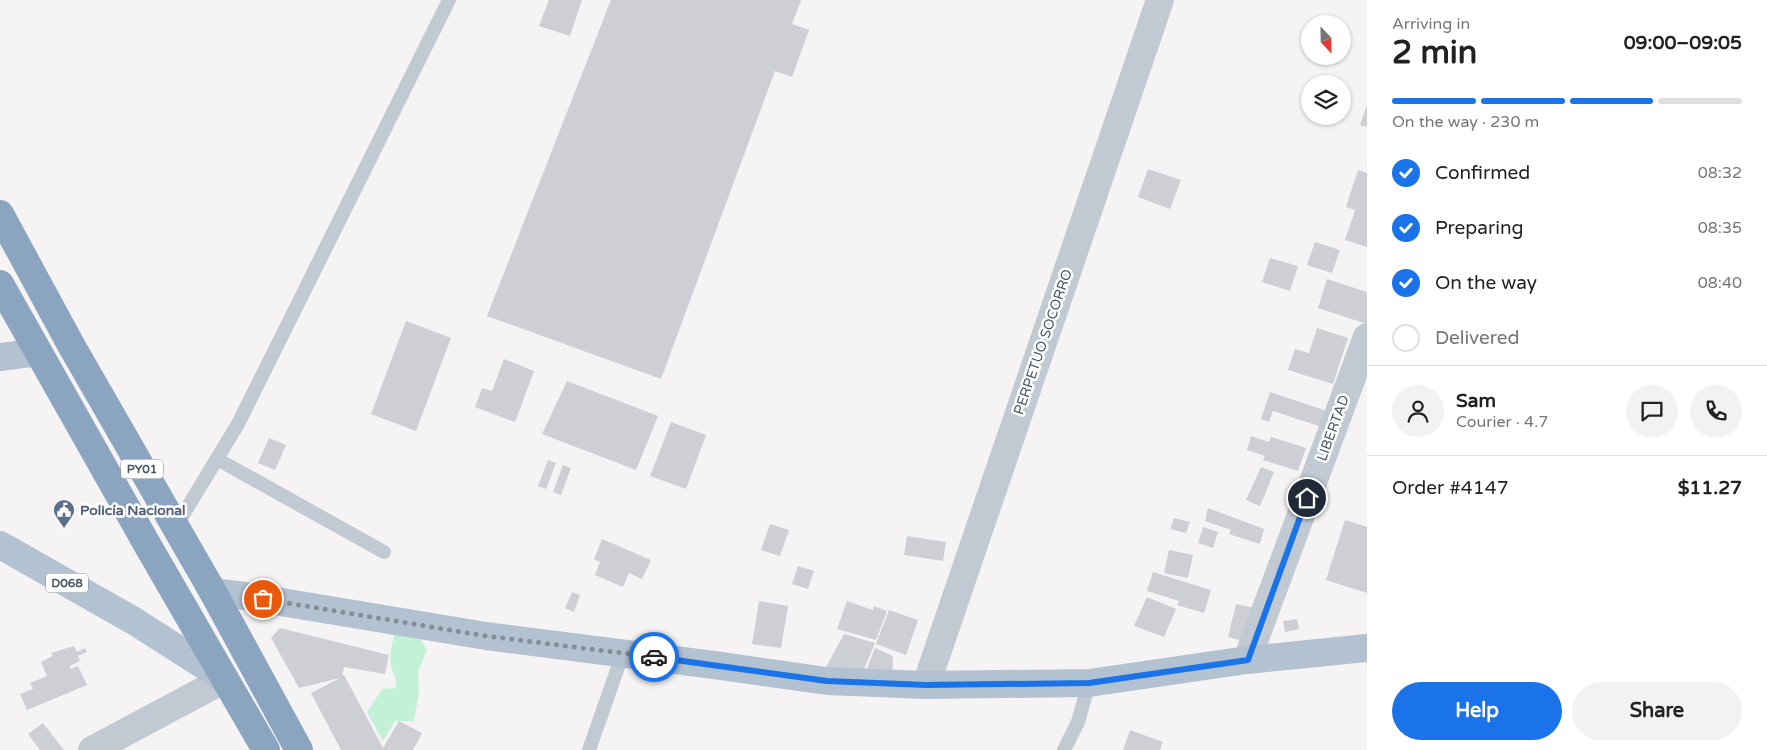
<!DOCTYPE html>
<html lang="en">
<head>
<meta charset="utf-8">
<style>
	body { margin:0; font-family:"Varela Round",sans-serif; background:#f2f2f2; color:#222; height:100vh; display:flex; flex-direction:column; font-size:19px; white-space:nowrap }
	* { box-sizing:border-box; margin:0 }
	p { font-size:16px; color:#767676 }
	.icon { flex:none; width:28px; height:28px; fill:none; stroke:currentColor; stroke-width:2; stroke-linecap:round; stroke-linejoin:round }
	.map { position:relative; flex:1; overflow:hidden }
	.sheet { display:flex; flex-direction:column; background:#fff; width:400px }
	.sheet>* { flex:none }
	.needle { width:32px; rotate:158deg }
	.tools { position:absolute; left:1301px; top:15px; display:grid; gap:10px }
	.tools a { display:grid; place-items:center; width:50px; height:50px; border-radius:50%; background:#fff; box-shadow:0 1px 4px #0004; font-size:25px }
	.pin { position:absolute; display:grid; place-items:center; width:42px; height:42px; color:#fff; margin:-21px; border:2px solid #fff; border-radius:50%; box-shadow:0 1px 5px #0007 }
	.courier { position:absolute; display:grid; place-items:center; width:50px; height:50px; margin:-25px; border:4px solid #1a73e8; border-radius:50%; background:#fff; color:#222; box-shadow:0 1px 6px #0007 }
	.head em { font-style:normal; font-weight:800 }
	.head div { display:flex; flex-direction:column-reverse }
	.head { display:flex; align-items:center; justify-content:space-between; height:85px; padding:0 25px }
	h1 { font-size:32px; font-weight:800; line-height:38px }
	.bar { display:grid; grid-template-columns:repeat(4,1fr); gap:8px 5px; align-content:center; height:60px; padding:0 25px }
	.bar i { height:6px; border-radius:4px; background:#e0e0e0 }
	.bar .current { background:#1a73e8 }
	.bar p { grid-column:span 4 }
	.line { display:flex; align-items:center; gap:12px; padding:0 25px; border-top:1px solid #e0e0e0 }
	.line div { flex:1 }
	.round { display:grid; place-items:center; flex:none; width:52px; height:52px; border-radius:26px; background:#f2f2f2 }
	ol { padding:0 25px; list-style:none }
	li { display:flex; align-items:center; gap:15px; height:55px }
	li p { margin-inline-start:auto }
	li .icon { padding:5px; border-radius:50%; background:#1a73e8; color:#fff; stroke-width:4 }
	li:last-child { color:#767676 }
	li i { width:28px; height:28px; border:2px solid #e0e0e0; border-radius:50% }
	.primary-button { display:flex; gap:10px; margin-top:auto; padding:10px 25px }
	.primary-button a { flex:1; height:58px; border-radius:30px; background:#1a73e8; color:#fff; font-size:20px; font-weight:800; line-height:58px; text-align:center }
	.primary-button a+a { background:#f2f2f2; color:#222 }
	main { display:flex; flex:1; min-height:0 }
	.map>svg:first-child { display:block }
	.green { fill:#c3f1d5 }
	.building { fill:#cdcfd5 }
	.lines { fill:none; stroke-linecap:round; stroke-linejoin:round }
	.lane { stroke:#c1cad2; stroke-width:14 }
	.street { stroke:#c1cad2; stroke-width:28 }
	.primary { stroke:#b3c2d1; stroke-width:28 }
	.highway { stroke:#8ba5c1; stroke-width:28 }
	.done { stroke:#868d94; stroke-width:5; stroke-dasharray:0 9 }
	.route { stroke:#1a73e8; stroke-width:6 }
	.labels { text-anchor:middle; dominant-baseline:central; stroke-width:5; stroke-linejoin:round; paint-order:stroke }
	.shield { fill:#fff; stroke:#808990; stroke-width:1 }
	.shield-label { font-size:12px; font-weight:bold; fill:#4a5661 }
	.street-label { font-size:14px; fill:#4a5661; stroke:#fff }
	.service-label { font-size:14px; font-weight:bold; fill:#4e5e75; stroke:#fff; text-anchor:start }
</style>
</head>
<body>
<main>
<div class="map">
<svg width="1367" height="750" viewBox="0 0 1367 750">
	<rect width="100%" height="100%" fill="#f5f3f3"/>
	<path class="green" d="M 395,633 L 406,635 L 421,640 L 427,650 L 418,671 L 419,692 L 414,721 L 395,721 L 383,741 L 367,712 L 382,689 L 396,688 C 397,677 392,674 391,665 C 389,654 392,644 395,633 Z"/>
	<g class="building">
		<polygon points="549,0 582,0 570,36 539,26"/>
		<polygon points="611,0 801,0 792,24 809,30 792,77 775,71 661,379 487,316"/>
		<polygon points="1367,105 1367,127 1360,125"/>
		<polygon points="1148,169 1181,180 1170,209 1138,197"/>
		<polygon points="1358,170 1367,173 1367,247 1345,240 1355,210 1346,207"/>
		<polygon points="1315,242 1340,250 1332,273 1307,265"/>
		<polygon points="1270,258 1298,266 1290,291 1262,282"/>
		<polygon points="1327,279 1367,292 1367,324 1318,308"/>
		<polygon points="406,321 451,338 416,431 371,414"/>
		<polygon points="1317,328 1348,338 1333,384 1288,370 1295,349 1309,353"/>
		<polygon points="504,359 534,371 515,422 475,407 482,388 492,391"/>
		<polygon points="567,381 658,416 636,470 542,434"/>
		<polygon points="1270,392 1327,411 1322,427 1273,411 1269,422 1261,419"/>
		<polygon points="671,422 706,435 686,489 650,476"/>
		<polygon points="1251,436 1269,442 1271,437 1306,448 1298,471 1263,460 1265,456 1247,450"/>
		<polygon points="269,438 286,445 275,470 258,463"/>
		<polygon points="548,460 556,463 546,489 538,486"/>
		<polygon points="563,465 571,468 561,495 553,492"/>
		<polygon points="1261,467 1274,472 1260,506 1246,500"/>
		<polygon points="1208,508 1264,529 1260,544 1229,534 1231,530 1205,521"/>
		<polygon points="1174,518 1190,522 1186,533 1170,529"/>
		<polygon points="1345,520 1367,527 1367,593 1326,580"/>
		<polygon points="770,524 789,530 780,556 761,550"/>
		<polygon points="1203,527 1218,532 1213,548 1198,543"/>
		<polygon points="907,536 946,542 943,561 904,555"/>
		<polygon points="602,539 651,560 642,579 629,573 623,587 595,575 600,562 594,559"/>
		<polygon points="1169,550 1193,555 1188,578 1164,573"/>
		<polygon points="798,566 814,571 808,589 792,584"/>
		<polygon points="1153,572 1211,590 1204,613 1177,605 1179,601 1147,591"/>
		<polygon points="572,592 580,595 574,612 565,608"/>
		<polygon points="1147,597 1176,609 1164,637 1134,626"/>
		<polygon points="759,601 788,606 781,648 752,644"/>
		<polygon points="847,601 873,610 874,606 887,611 876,640 837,629"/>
		<polygon points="1236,604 1255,608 1247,642 1228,637"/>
		<polygon points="889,610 918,620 906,655 876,644"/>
		<polygon points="1297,619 1299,629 1285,632 1283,621"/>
		<polygon points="280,628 389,655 385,674 344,667 342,676 344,675 383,748 399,721 422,733 413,750 341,750 311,693 340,678 299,688 271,638"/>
		<polygon points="844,634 875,643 861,676 825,669"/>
		<polygon points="74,646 77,652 85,648 87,652 78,656 80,661 70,666 70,669 78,666 87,685 27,710 20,694 33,689 30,683 47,676 41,662 53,656 51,653"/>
		<polygon points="875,648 893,656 892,680 864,676"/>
		<polygon points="43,723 64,750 40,750 28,734"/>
		<polygon points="1130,730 1163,742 1160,750 1123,750"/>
	</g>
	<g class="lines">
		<g class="lane">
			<polyline points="217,459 384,552"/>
			<polyline points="175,528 238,424 449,0"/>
			<polyline points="589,750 623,653"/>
			<polyline points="1064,750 1078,722 1089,683"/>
		</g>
		<g class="street">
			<polyline points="1247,660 1367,337"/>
			<polyline points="926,685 1160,0"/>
			<polyline points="92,750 225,679"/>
		</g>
		<g class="primary">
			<polyline points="0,357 38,352"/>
			<polyline points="0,545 134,621 225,679"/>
			<polyline points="213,592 245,596 486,636 714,665 827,681 926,685 1089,683 1247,660 1367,648"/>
		</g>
		<g class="highway">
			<polyline points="0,214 71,345 213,592 299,750"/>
			<polyline points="0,284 148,546 266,750"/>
		</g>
	</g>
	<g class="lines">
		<polyline class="done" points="263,599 486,636 654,657"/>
		<polyline class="route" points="654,657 827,681 926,685 1089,683 1248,660 1307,498"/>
	</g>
	<defs>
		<g id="civic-pin" transform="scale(1.125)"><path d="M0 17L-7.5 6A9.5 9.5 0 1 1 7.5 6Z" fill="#5c6f8a" stroke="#fff"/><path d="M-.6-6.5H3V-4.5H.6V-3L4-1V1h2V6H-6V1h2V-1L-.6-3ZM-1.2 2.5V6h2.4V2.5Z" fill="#fff"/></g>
	</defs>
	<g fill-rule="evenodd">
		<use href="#civic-pin" x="64" y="510"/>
	</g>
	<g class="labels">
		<g class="shield">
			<rect x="121" y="459.5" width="42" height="19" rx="4"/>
			<rect x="46" y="573.5" width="42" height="19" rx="4"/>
		</g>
		<g class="shield-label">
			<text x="142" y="469">PY01</text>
			<text x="67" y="583">D068</text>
		</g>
		<g class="street-label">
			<text transform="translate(1043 342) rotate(-71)">PERPETUO SOCORRO</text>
			<text transform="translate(1333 428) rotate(-70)">LIBERTAD</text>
		</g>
		<g class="service-label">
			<text x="80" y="510">Policía Nacional</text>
		</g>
	</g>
</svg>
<div class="tools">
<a><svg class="needle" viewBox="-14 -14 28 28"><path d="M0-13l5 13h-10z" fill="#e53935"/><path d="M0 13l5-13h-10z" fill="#767676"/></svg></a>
<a><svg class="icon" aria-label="layers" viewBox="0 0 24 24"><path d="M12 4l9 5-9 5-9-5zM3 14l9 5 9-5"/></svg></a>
</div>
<div class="pin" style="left:263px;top:599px;background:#ea580c"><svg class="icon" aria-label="bag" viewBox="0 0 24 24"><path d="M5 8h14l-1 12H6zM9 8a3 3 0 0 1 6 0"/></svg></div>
<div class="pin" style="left:1307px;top:498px;background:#1f2937"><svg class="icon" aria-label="home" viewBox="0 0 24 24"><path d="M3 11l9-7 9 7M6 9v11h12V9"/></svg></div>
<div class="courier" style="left:654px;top:657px"><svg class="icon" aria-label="car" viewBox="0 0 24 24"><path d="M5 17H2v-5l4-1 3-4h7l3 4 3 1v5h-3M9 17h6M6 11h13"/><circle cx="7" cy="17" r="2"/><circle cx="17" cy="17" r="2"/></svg></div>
</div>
<section class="sheet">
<div class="head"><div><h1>2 min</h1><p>Arriving in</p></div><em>09:00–09:05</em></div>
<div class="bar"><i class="current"></i><i class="current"></i><i class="current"></i><i></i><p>On the way · 230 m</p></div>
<ol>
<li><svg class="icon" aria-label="check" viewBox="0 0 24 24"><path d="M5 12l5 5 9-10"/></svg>Confirmed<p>08:32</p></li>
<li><svg class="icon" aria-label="check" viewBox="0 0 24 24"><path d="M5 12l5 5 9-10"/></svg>Preparing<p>08:35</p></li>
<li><svg class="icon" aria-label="check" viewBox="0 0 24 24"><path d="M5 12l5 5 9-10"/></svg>On the way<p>08:40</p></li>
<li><i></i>Delivered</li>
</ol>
<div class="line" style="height:90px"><a class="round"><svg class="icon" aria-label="person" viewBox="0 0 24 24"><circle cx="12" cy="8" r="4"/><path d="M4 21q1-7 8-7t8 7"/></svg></a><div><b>Sam</b><p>Courier · 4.7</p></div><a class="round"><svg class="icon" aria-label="chat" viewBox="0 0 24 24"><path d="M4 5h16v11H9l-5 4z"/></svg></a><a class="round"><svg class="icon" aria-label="phone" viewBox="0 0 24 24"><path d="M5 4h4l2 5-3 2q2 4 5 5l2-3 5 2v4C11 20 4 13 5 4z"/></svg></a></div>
<div class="line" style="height:65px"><div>Order #4147</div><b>$11.27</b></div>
<div class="primary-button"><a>Help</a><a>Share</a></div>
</section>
</main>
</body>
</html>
